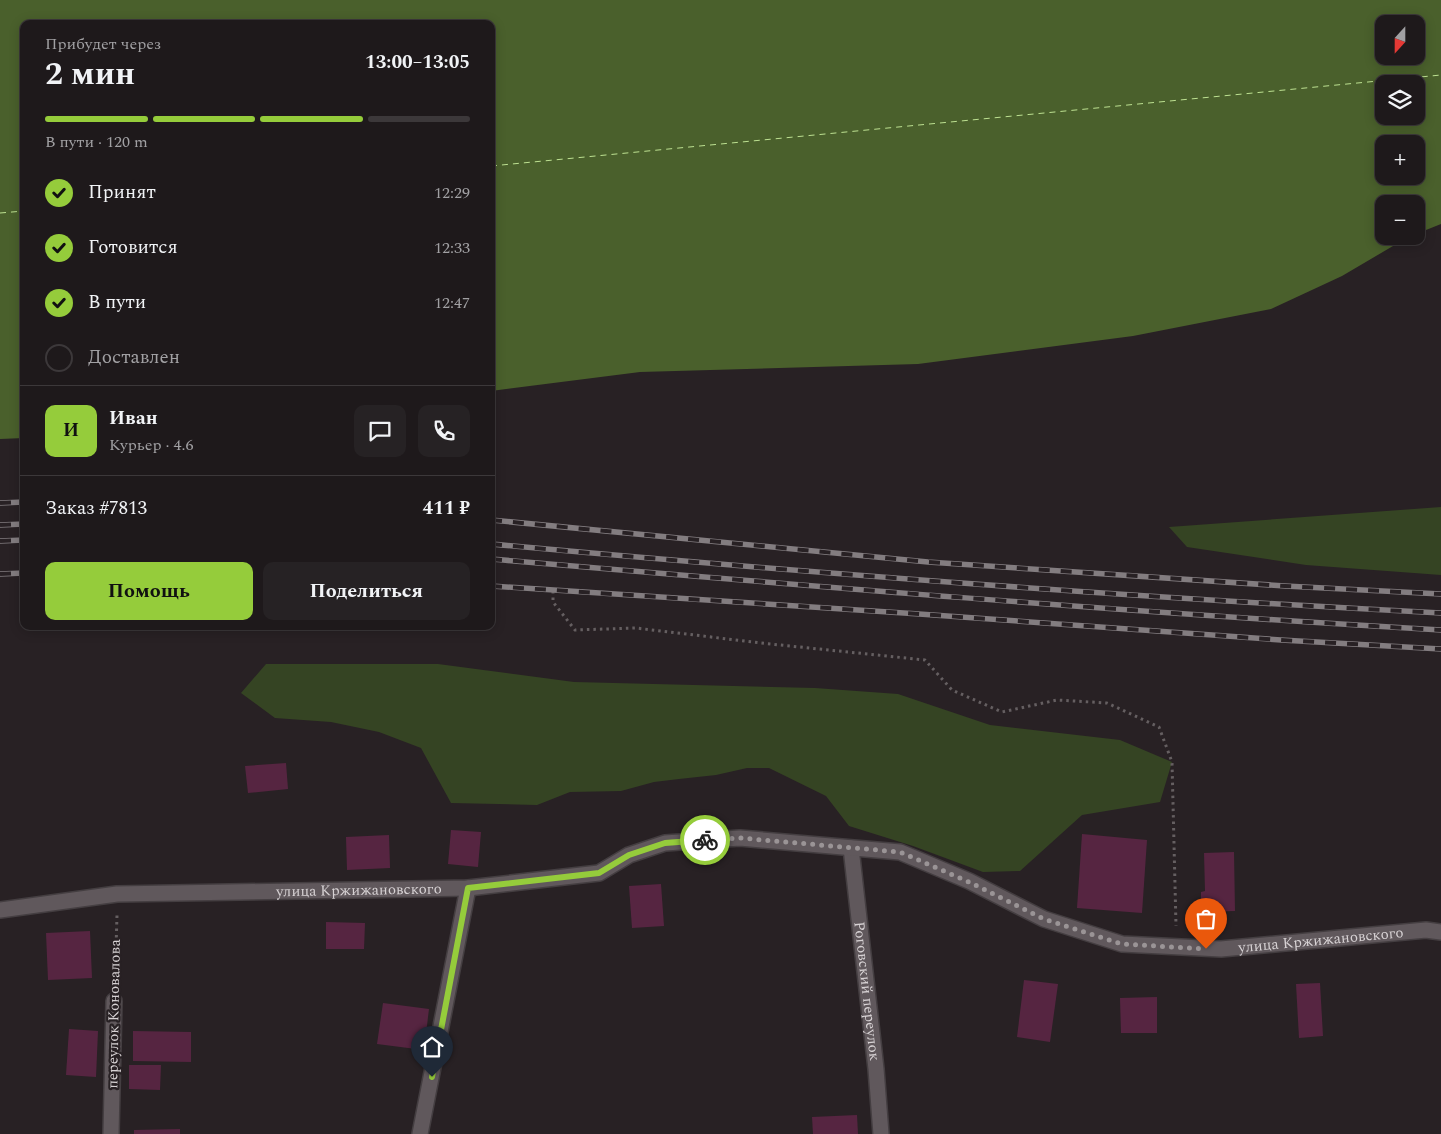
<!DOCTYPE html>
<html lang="ru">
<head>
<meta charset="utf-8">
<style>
	body { margin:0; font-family:Spectral,serif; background:#262224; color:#f1f3f6; height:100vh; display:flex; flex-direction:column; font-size:19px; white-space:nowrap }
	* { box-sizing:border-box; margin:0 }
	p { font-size:16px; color:#a1a0a3 }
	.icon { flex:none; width:28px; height:28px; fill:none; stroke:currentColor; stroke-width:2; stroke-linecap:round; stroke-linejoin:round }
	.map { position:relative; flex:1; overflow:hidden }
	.side { position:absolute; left:20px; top:20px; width:475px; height:610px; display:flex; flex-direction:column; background:#1e191b; border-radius:10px; box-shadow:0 2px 12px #0003,0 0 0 1px #3c383a }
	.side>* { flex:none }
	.needle { width:32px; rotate:201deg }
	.controls { position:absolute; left:1375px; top:15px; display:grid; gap:10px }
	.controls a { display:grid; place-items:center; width:50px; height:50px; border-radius:10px; background:#1e191b; box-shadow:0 2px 12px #0003,0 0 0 1px #3c383a; font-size:25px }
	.pin { position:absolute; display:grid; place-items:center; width:42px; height:42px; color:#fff; margin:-51px -21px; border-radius:50% 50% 50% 0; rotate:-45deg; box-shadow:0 0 5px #0007 }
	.pin .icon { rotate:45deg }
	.courier { position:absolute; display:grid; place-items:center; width:50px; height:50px; margin:-25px; border:4px solid #95cc3b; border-radius:50%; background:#fff; color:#222; box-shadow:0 1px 6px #0007 }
	.overview em { font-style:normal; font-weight:700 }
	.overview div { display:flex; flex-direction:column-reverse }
	.overview { display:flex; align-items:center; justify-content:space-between; height:85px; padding:0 25px }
	h1 { font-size:32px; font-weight:700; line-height:38px }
	.bar { display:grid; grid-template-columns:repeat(4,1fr); gap:8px 5px; align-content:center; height:60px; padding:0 25px }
	.bar i { height:6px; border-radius:4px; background:#3c383a }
	.bar .selected { background:#95cc3b }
	.bar p { grid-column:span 4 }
	.line { display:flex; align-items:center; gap:12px; padding:0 25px; border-top:1px solid #3c383a }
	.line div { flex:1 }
	.round { display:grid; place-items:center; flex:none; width:52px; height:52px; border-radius:10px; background:#262224 }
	ol { padding:0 25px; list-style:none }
	li { display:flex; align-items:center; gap:15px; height:55px }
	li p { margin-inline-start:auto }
	li .icon { padding:5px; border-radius:50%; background:#95cc3b; color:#111; stroke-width:4 }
	li:last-child { color:#a1a0a3 }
	li i { width:28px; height:28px; border:2px solid #3c383a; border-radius:50% }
	.cta { display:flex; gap:10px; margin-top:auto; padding:10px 25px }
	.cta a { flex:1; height:58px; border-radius:10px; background:#95cc3b; color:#111; font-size:20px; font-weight:700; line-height:58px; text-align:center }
	.cta a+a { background:#262224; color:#f1f3f6 }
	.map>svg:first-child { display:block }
	.green { fill:#354423 }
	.water { fill:#4a602c; fill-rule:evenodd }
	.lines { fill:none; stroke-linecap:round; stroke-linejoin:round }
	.ferry { stroke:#bee292; stroke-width:1; stroke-dasharray:6 5; stroke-linecap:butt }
	.building { fill:#562541 }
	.street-casing { stroke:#443e41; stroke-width:18 }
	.path { stroke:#655f61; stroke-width:3; stroke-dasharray:2.5 4; stroke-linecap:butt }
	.street { stroke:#60585c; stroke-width:15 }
	.rail-casing { stroke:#837d80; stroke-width:5.5 }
	.rail { stroke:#282124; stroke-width:4; stroke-dasharray:11; stroke-linecap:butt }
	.done { stroke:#9a9496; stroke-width:5; stroke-dasharray:0 9 }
	.route { stroke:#95cc3b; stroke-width:6 }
	.labels { text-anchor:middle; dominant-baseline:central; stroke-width:4.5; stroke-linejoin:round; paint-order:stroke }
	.street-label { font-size:15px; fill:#d7d2d4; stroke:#282124 }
</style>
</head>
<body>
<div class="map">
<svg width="1441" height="1134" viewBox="0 0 1441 1134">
	<rect width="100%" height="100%" fill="#282124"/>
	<g class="green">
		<polygon points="1441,507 1441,575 1306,565 1187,547 1169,527"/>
		<polygon points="266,664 438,664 574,682 815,688 898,694 990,725 1120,740 1172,762 1160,802 1082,815 1020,871 983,872 913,846 849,826 826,796 769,768 747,768 716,775 679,779 654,782 621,791 570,792 537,805 451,803 421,748 379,732 331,722 275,718 241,693"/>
	</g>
	<path class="water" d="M 0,0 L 1441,0 L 1441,224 L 1416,234 L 1416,204 L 1384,204 L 1384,236 L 1410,236 L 1342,276 L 1271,309 L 1133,336 L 918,364 L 640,372 L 491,391 L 491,24 L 24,24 L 24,438 L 0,439 ZM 1384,24 L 1416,24 L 1416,56 L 1384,56 ZM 1384,84 L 1416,84 L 1416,116 L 1384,116 ZM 1384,144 L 1416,144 L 1416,176 L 1384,176 Z"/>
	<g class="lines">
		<g class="ferry">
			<polyline points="491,166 1441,75"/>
			<polyline points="0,213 24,211"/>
		</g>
	</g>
	<g class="building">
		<polygon points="286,763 288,789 248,793 245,766"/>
		<polygon points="451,830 481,832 478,867 448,864"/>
		<polygon points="1082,834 1147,840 1142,913 1077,908"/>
		<polygon points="389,835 390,868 347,870 346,837"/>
		<polygon points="1234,852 1235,911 1201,912 1201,892 1205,891 1204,853"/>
		<polygon points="661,884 664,926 632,928 629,886"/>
		<polygon points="326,922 365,923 364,949 326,949"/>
		<polygon points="90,931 92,978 48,980 46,933"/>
		<polygon points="1024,980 1058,984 1050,1042 1017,1037"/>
		<polygon points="1320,983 1323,1036 1299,1038 1296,984"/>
		<polygon points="1157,997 1157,1033 1121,1033 1120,998"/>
		<polygon points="383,1003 429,1009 424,1050 377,1044"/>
		<polygon points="69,1029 98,1031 96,1077 66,1075"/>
		<polygon points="133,1031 191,1032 191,1062 133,1061"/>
		<polygon points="129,1065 161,1065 160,1090 129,1089"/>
		<polygon points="857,1115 858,1134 813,1134 812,1117"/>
		<polygon points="180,1129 180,1134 134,1134 134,1130"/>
	</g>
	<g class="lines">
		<g class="street-casing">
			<g id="street">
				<path id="s1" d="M 851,848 L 876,1069 L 881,1134"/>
				<path id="s2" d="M 0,910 L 117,894 L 468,888 L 599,873 L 629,855 L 665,843 L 740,838 L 900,852 L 969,881 L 1044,919 L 1122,944 L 1221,949 L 1426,930 L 1441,932"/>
				<polyline points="111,1134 114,1001"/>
				<polyline points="420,1134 468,888"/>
			</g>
		</g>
		<g class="path">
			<polyline points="553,591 553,602 575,630 636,628 761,643 925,660 952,690 1002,712 1057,700 1107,703 1159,727 1172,762 1176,926"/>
			<polyline points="115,983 117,915"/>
		</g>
		<use href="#street" class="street"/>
		<g class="rail-casing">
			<g id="rail">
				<polyline points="0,503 24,502"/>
				<polyline points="491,520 928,562 1285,586 1441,594"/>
				<polyline points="0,525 24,524"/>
				<polyline points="0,541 24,540"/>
				<path d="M 491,544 C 807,573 1124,597 1441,613"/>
				<path d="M 491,559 C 808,586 1124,612 1441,630"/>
				<polyline points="0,574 24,573"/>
				<polyline points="491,586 919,614 1281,640 1441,649"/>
			</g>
		</g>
		<use href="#rail" class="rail"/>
	</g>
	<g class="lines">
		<polyline class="done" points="705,840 740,838 900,852 969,882 1044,919 1122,944 1206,949"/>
		<polyline class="route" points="432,1077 468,888 599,873 629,855 665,843 705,840"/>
	</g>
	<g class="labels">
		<g class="street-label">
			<text stroke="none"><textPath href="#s2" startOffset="360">улица Кржижановского</textPath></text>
			<text stroke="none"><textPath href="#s2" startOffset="1350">улица Кржижановского</textPath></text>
			<text stroke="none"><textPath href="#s1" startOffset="144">Роговский переулок</textPath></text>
			<text transform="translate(114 1014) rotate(-89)">переулок Коновалова</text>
		</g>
	</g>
</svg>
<div class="controls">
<a><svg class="needle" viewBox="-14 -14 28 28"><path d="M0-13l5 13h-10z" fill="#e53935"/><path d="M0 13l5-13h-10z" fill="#a1a0a3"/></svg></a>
<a><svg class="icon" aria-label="layers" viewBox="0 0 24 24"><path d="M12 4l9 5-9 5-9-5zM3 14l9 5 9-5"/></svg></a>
<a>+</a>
<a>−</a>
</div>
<div class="pin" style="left:1206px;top:949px;background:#ea580c"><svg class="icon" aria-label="bag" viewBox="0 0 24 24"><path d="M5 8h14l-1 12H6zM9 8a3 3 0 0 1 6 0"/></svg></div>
<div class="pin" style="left:432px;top:1077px;background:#1f2937"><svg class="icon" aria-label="home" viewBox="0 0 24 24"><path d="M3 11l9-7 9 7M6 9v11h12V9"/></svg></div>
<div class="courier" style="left:705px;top:840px"><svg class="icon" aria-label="bike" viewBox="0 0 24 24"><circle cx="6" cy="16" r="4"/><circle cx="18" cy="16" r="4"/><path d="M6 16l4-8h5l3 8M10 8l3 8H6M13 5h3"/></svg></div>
<section class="side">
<div class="overview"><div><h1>2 мин</h1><p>Прибудет через</p></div><em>13:00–13:05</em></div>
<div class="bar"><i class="selected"></i><i class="selected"></i><i class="selected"></i><i></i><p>В пути · 120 m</p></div>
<ol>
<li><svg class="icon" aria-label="check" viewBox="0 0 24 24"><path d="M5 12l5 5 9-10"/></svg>Принят<p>12:29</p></li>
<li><svg class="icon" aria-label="check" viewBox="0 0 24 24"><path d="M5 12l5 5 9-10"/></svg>Готовится<p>12:33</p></li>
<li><svg class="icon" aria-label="check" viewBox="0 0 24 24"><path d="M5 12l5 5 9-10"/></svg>В пути<p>12:47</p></li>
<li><i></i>Доставлен</li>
</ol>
<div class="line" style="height:90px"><b class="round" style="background:#95cc3b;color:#111">И</b><div><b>Иван</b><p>Курьер · 4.6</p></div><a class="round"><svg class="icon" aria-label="chat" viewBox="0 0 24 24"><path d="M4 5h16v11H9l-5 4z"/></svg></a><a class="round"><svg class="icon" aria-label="phone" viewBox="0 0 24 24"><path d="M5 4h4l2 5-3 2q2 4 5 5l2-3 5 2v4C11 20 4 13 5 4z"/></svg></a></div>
<div class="line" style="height:65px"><div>Заказ #7813</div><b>411 ₽</b></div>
<div class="cta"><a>Помощь</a><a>Поделиться</a></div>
</section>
</div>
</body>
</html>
